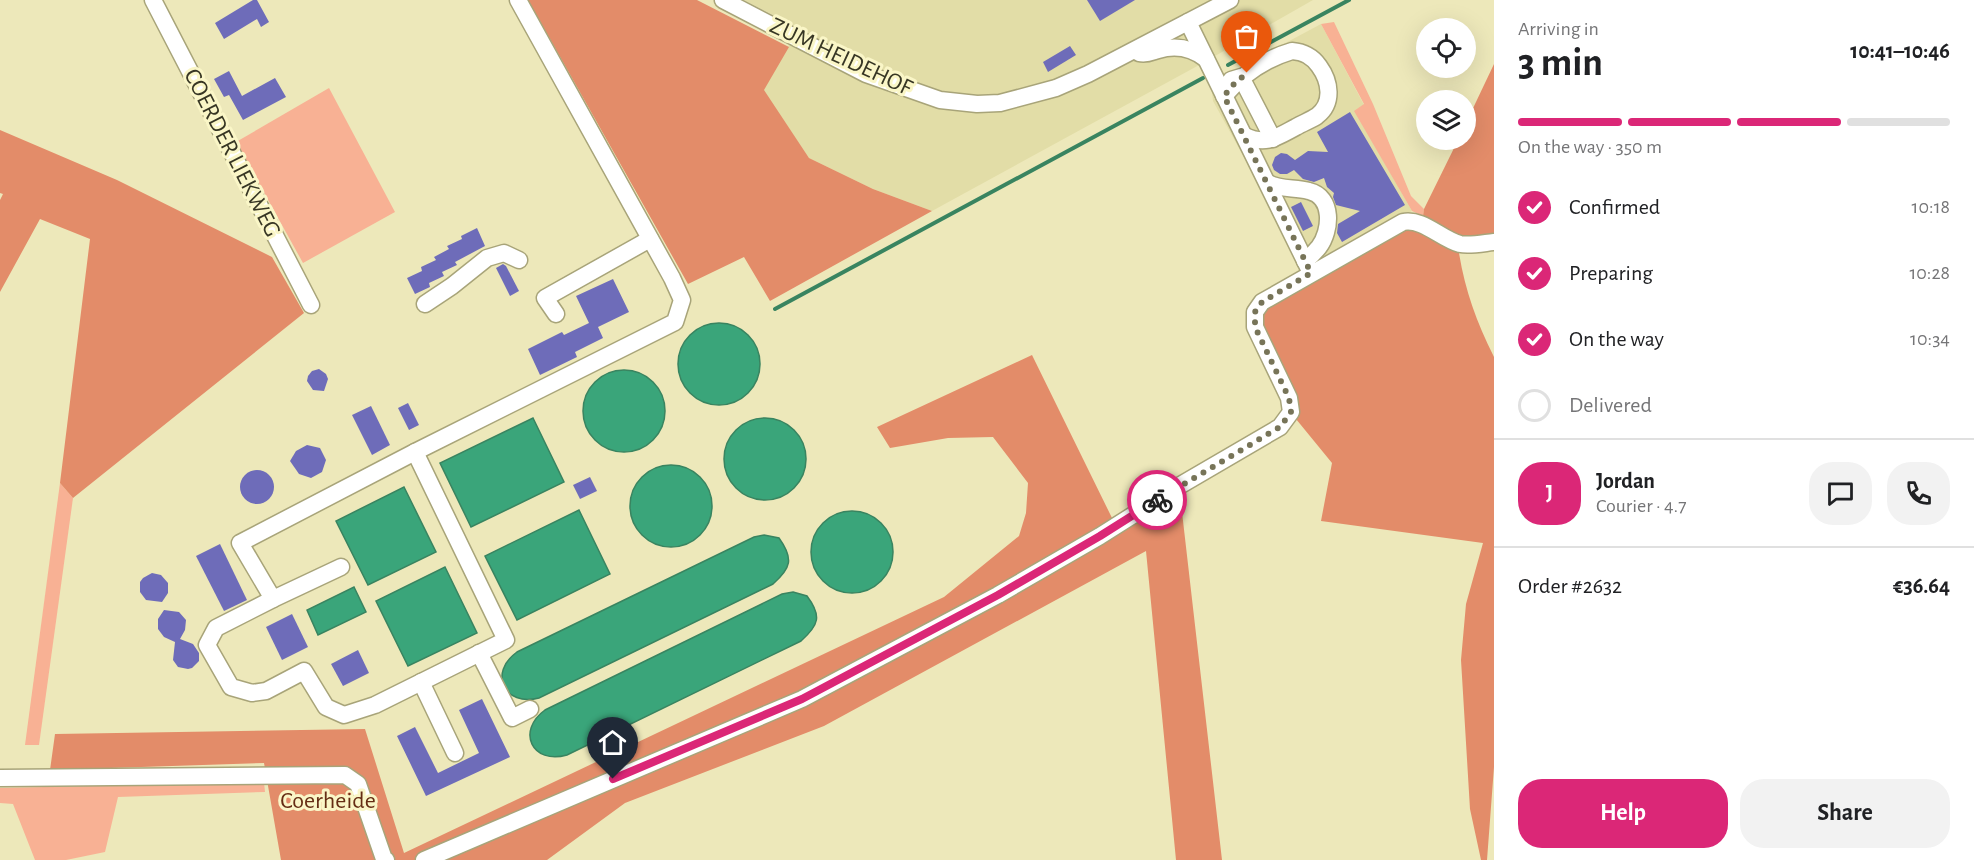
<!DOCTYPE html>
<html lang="en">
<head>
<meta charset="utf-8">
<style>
	body { margin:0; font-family:"Alegreya Sans",sans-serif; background:#f2f2f2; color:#202124; height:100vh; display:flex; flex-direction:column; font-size:22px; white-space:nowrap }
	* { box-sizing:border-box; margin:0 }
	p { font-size:20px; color:#757577 }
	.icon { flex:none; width:33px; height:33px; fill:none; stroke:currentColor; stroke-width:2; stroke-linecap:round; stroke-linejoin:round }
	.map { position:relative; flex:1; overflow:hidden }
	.drawer { display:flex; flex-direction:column; background:#fff; width:480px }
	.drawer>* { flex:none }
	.tools { position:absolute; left:1416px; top:18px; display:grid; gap:12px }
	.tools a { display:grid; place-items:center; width:60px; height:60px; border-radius:50%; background:#fff; box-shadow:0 6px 24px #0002; font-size:30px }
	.pin { position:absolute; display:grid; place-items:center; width:51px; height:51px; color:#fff; margin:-62px -26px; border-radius:50% 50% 50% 0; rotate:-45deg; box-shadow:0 0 6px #0007 }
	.pin .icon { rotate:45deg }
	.courier { position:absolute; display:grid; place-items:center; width:60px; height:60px; margin:-30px; border:4px solid #db2777; border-radius:50%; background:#fff; color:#222; box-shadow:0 2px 8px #0007 }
	.head em { font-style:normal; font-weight:700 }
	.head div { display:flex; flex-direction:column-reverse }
	.head { display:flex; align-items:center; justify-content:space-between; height:102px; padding:0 24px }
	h1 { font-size:39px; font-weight:700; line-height:45px }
	.bar { display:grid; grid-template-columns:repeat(4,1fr); gap:9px 6px; align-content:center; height:72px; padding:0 24px }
	.bar i { height:8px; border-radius:4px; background:#e0e0e0 }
	.bar .selected { background:#db2777 }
	.bar p { grid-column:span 4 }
	.line { display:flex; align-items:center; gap:15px; padding:0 24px; border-top:2px solid #e0e0e0 }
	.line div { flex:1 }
	.round { display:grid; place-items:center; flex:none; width:63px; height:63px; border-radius:24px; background:#f2f2f2 }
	ol { padding:0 24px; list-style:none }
	li { display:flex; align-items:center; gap:18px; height:66px }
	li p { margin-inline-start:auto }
	li .icon { padding:6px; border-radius:50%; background:#db2777; color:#fff; stroke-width:4 }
	li:last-child { color:#757577 }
	li i { width:33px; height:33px; border:3px solid #e0e0e0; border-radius:50% }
	.primary-button { display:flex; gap:12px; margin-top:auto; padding:12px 24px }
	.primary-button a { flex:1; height:69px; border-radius:24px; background:#db2777; color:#fff; font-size:24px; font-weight:700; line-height:69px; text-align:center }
	.primary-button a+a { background:#f2f2f2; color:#202124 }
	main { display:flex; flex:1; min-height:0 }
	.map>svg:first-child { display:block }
	.built { fill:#e2dda7 }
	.green { fill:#f8b194 }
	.forest { fill:#e38c69 }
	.water { fill:#3aa57a; stroke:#398460; stroke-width:1.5 }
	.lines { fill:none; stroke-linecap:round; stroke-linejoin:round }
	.stream { stroke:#398460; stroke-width:4 }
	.building { fill:#6e6cb9 }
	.minor-casing { stroke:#a8a479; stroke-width:19 }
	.minor { stroke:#fff; stroke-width:16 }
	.done { stroke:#777458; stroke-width:6; stroke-dasharray:0 10.8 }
	.route { stroke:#db2777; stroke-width:8 }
	.labels { text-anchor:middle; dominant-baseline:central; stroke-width:6; stroke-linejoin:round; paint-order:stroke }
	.street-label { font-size:24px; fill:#373624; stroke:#faf6c7 }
	.park-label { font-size:24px; fill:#652d14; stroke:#faf6c7 }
</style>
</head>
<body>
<main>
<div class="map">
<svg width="1494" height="860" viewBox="0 0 1494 860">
	<rect width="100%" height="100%" fill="#ede8ba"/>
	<g class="built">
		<polygon points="744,0 1313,0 1201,64 932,211 873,189 809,158 763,90 799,28"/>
		<polygon points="1321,24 1364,105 1355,111 1412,211 1307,272 1213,101 1211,83"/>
	</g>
	<g class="green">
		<polygon points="1334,22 1373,104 1411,196 1424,209 1423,216 1412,211 1354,111 1364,104 1321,24"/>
		<polygon points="329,88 395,212 303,263 236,142"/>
		<polygon points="60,483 73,498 39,745 25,745"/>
		<polygon points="264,782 265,792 118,797 105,852 66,860 35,860 13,804 0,803 0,788"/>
	</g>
	<g class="forest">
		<polygon points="528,0 697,0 789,47 764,90 809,158 873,189 932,211 770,301 744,257 688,284"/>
		<path d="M 1494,64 L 1494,241 L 1457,240 C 1463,284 1474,317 1494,357 L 1494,767 L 1487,860 L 1481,860 L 1470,809 L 1461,660 L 1466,604 L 1483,543 L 1321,521 L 1332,463 L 1296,419 L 1259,325 L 1261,308 L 1293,287 L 1423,216 L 1424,209 L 1458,140 L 1466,140 L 1466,123 Z"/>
		<polygon points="0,130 117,180 272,257 304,313 73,498 60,483 90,239 40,219 0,292 0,200 3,194 0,193"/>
		<polygon points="1032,355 1113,520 1179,486 1222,860 1176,860 1146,551 824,726 625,803 547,860 281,860 264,763 50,770 55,734 365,729 404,853 944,597 1019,536 1026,513 1028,483 993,437 948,438 890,448 877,427"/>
	</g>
	<g class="water">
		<circle cx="719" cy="364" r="41"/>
		<circle cx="624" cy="411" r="41"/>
		<polygon points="533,418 564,482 471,527 440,463"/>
		<circle cx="765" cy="459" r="41"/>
		<circle cx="671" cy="506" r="41"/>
		<polygon points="404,487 436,552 368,585 336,521"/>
		<polygon points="579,510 610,574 517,620 485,556"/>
		<circle cx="852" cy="552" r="41"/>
		<path d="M 764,535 L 779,538 C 794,559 791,568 773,584 L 539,698 C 504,707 488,673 517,652 L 754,537 Z"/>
		<polygon points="445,567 477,633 408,666 376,601"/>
		<polygon points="354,587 366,612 318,635 307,610"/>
		<path d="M 793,592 L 807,596 C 822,616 819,625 801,641 L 567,755 C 532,765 516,731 545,710 L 782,594 Z"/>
	</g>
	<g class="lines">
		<g class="stream">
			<polyline points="1228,65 1349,0"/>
			<polyline points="775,309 1203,78"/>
		</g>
	</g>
	<g class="building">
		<polygon points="253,0 257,0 269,22 261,27 257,19 224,39 215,23"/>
		<polygon points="1087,0 1135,0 1100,21"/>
		<polygon points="1070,46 1076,55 1048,72 1043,62"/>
		<polygon points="229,71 242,96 275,78 286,97 243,120 229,95 224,97 214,79"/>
		<polygon points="1350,112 1405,205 1342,242 1337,233 1338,224 1360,211 1336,205 1333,197 1334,193 1327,187 1324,178 1314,182 1303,179 1294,170 1287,174 1280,174 1274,170 1272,165 1275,157 1281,153 1287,154 1295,160 1308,151 1328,152 1317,132"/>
		<polygon points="1301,202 1313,226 1303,231 1291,207"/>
		<polygon points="477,228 485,246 455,262 457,265 442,272 444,276 429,283 430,287 415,294 407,278 422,271 421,267 436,260 434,257 449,249 447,246 462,239 461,236"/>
		<polygon points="503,264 506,266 519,291 510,296 496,268"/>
		<polygon points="613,279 629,312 598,327 603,338 575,352 577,357 540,375 528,349 562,332 564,335 589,323 576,296"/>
		<polygon points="319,369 326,374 328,379 324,391 313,390 307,381 308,376 312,371"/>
		<polygon points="408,403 419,425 409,430 398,408"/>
		<polygon points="371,406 390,445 372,455 352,415"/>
		<polygon points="307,445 320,448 326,460 322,472 311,478 299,474 290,461 296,451"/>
		<circle cx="257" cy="487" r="17"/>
		<polygon points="590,477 597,491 580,499 573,485"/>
		<polygon points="220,544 247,600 224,611 196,556"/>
		<polygon points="152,573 161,575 168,583 168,593 162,602 146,600 140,592 140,582 143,578"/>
		<polygon points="164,610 179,612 186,620 185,630 180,639 193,644 199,653 199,661 192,668 188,669 178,667 173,660 175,642 164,637 158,629 158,619"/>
		<polygon points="292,614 308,647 282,660 266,627"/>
		<polygon points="358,650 369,673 343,686 331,664"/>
		<polygon points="482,699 510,757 426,796 397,736 415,727 438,773 479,753 459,710"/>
	</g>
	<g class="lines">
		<g class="minor-casing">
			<g id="minor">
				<polyline points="153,0 311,305"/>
				<polyline points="723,0 866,74 940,100 977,104 1000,103 1056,88 1088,74 1230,0"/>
				<polyline points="1188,22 1311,273"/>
				<path d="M 1139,53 C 1147,55 1151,52 1158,50 C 1175,45 1192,48 1206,59"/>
				<polyline points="1231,80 1241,77 1273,139"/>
				<path d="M 1224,96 C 1242,75 1265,59 1292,51 C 1304,52 1312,56 1319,66 C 1330,81 1334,103 1317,116 C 1311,120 1303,123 1296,127 C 1277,137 1266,146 1245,136"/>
				<path d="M 1268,183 C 1281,190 1295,187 1309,191 C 1334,197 1331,231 1319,247 C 1315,252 1310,257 1305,261"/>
				<polyline points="425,304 452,286 487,258 504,253 519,260"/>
				<polyline points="556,314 545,298 650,239"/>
				<polyline points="341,567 273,599 240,543 415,452 675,322 682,300 672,278 518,0"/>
				<polyline points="273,599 216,628 207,645 231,687 252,693 266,691 304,671 326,707 344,715 375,705 506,640 415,452"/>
				<polyline points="479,653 512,718 530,709"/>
				<polyline points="421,682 455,753"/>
				<polyline points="0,778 345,775 358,784 384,859 386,860"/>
				<path d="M 424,860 L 802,699 L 998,595 L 1100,536 L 1179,486 L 1280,427 L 1291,412 L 1289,398 L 1255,327 L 1255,312 L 1262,302 L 1403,222 C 1423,218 1441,239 1460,244 C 1470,246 1484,243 1494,242"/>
			</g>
		</g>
		<use href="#minor" class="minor"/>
	</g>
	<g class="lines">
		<polyline class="done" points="1157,500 1280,427 1291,412 1289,398 1255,327 1255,312 1262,302 1311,273 1224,96 1234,84 1247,73"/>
		<polyline class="route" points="613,779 802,699 998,595 1100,536 1157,500"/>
	</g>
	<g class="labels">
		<g class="street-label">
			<text transform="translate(841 57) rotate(25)">ZUM HEIDEHOF</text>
			<text transform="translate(232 153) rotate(63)">COERDER LIEKWEG</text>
		</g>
		<g class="park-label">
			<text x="328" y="801">Coerheide</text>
		</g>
	</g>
</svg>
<div class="tools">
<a><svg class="icon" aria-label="locate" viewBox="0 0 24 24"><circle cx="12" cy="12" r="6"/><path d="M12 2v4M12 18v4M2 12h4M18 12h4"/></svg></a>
<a><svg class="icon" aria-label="layers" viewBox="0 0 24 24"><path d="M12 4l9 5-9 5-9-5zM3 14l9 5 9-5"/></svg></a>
</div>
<div class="pin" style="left:1247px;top:73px;background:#ea580c"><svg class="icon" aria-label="bag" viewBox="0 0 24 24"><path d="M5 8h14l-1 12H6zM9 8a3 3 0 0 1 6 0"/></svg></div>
<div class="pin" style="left:613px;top:779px;background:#1f2937"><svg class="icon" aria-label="home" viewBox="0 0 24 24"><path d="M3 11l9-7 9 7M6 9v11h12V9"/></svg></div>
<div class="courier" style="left:1157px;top:500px"><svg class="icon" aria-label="bike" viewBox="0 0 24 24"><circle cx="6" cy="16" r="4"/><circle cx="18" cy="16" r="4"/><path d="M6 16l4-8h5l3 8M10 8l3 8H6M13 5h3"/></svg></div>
</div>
<section class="drawer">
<div class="head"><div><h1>3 min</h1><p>Arriving in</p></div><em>10:41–10:46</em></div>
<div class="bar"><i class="selected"></i><i class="selected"></i><i class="selected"></i><i></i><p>On the way · 350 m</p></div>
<ol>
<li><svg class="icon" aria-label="check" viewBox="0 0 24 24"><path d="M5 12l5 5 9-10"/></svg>Confirmed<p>10:18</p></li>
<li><svg class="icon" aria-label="check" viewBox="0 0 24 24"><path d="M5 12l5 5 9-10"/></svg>Preparing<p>10:28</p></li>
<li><svg class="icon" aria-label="check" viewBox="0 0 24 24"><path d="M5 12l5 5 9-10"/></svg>On the way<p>10:34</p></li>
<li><i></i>Delivered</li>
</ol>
<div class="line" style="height:108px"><b class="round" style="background:#db2777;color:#fff">J</b><div><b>Jordan</b><p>Courier · 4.7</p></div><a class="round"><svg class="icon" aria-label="chat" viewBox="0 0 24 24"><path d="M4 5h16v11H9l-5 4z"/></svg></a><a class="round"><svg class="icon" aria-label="phone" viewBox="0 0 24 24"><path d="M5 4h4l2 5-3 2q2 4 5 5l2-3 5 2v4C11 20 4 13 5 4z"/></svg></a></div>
<div class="line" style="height:78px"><div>Order #2632</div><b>€36.64</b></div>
<div class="primary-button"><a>Help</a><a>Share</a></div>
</section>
</main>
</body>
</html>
